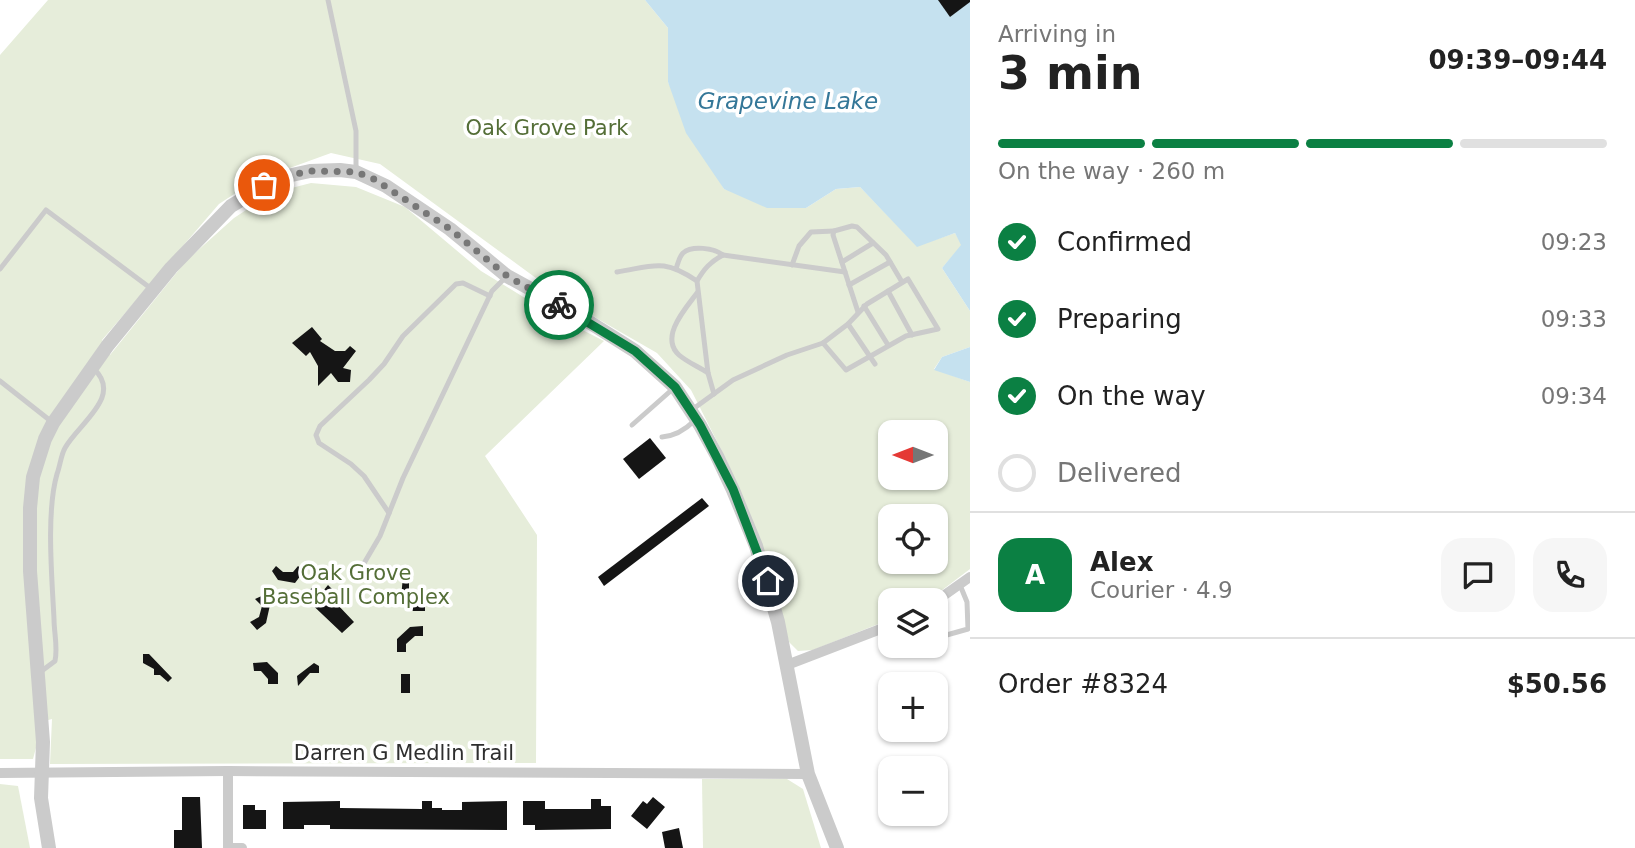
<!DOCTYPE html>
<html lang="en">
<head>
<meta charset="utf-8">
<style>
	body { margin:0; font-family:"DejaVu Sans",sans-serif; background:#f6f6f6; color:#222; height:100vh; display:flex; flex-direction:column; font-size:26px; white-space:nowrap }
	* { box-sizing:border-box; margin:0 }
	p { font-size:23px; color:#767676 }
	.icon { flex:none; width:38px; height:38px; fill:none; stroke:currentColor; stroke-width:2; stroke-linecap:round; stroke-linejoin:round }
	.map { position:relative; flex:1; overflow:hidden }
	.drawer { display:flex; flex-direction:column; background:#fff; width:665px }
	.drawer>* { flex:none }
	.needle { width:46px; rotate:270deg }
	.fabs { position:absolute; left:878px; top:420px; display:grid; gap:14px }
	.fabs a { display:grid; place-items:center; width:70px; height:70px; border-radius:14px; background:#fff; box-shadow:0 2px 5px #0004; font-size:35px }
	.pin { position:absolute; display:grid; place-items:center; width:60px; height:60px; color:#fff; margin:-30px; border:4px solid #fff; border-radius:50%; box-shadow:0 2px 7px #0007 }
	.courier { position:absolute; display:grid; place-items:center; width:70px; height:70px; margin:-35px; border:5px solid #0b8043; border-radius:50%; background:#fff; color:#222; box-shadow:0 2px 9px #0007 }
	.overview em { font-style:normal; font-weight:600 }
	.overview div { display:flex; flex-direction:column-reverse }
	.overview { display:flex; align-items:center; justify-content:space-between; height:119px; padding:0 28px }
	h1 { font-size:46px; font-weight:600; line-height:52px }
	.bar { display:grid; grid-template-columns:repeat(4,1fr); gap:10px 7px; align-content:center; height:84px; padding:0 28px }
	.bar i { height:9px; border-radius:5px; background:#e0e0e0 }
	.bar .on { background:#0b8043 }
	.bar p { grid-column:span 4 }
	.line { display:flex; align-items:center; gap:18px; padding:0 28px; border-top:2px solid #e0e0e0 }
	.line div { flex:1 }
	.round { display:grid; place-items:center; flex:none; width:74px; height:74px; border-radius:21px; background:#f6f6f6 }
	ol { padding:0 28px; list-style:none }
	li { display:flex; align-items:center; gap:21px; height:77px }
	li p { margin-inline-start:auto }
	li .icon { padding:7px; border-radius:50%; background:#0b8043; color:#fff; stroke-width:4 }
	li:last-child { color:#767676 }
	li i { width:38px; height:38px; border:4px solid #e0e0e0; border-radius:50% }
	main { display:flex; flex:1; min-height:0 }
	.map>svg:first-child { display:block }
	.green { fill:#e6edda; fill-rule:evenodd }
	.water { fill:#c5e1ef }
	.building { fill:#151515 }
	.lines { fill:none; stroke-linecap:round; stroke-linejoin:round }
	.service { stroke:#cbcbcb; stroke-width:5 }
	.minor { stroke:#cbcbcb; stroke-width:10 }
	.tertiary { stroke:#cbcbcb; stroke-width:14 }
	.done { stroke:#777; stroke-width:7; stroke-dasharray:0 12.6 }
	.route { stroke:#0b8043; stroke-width:9 }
	.labels { text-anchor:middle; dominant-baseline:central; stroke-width:7; stroke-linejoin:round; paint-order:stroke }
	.park-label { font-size:21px; fill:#546e37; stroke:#fff }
	.street-label { font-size:21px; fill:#2e2e2e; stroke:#fff }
	.water-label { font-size:23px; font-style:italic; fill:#347798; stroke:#fff }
</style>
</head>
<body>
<main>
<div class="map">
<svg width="970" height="848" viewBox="0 0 970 848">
	<rect width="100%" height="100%" fill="#fff"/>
	<g class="green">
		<path d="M 48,0 L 645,0 L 668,28 L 668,82 L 709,163 L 724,189 L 806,208 L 836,189 L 860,187 L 917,246 L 955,233 L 962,245 L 942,268 L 970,311 L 970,347 L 942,357 L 934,369 L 970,382 L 970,569 L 929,600 L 891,600 L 891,619 L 813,650 L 798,651 L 789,642 L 770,573 L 727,461 L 691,390 L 657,353 L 598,319 L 540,281 L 380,164 L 331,153 L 254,181 L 219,204 L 102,340 L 110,355 L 186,261 L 234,218 L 272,193 L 311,183 L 356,187 L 405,207 L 481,271 L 551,314 L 604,341 L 485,456 L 537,535 L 536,763 L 50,764 L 52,719 L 37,723 L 37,744 L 33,759 L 0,759 L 0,55 ZM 891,432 L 936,432 L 936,478 L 891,478 ZM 891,516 L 936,516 L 936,562 L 891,562 Z"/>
		<polygon points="702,779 787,779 803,789 821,848 703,848"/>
		<polygon points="0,784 18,786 30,848 0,848"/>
	</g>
	<g class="water">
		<polygon points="645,0 970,0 970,311 942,268 961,245 955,233 917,247 860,187 836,189 806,208 767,208 724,189 686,133 668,82 668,28"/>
		<polygon points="970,347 970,382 934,370 942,357"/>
	</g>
	<g class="building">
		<polygon points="938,0 970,0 970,2 950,17"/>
		<polygon points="312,327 322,339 320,341 335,351 345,351 350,346 356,351 343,368 351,370 350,382 338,382 331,373 318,386 318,366 310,352 306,356 292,343"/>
		<polygon points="650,438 666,458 639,479 623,459"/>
		<polygon points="702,498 709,506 604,586 598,577"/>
		<polygon points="276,566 283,572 293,572 298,566 304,571 295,583 278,580 272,571"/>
		<polygon points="403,576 409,576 409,595 416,603 425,604 425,611 413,611 401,598"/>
		<polygon points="315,585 323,591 328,585 340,597 336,603 354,622 342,633 303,596"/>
		<polygon points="266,594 270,605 266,623 257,630 250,622 259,617 262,606 255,599"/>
		<polygon points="423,626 423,636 415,636 406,644 406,652 397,652 397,639 410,627"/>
		<polygon points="143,654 149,654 172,678 168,682 160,675 154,675 154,669 143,663"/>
		<polygon points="267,662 278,673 278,684 268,684 268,679 261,671 254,671 253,663"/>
		<polygon points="314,663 319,666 319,673 310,673 298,686 297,676"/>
		<rect x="401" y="674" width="9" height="19"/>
		<polygon points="182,797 200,797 202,848 174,848 174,830 182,830"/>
		<polygon points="653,797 665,807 647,829 631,816 643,801 647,804"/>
		<polygon points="591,799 601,799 601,806 611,806 611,829 535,830 535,825 523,825 523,801 545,801 545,809 591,809"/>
		<polygon points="340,801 340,808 422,809 422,801 432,801 432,808 442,808 442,810 462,810 462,802 507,801 507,830 330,829 330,825 304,825 304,829 283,829 283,802"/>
		<polygon points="243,805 255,805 255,810 266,810 266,829 243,829"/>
		<polygon points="679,828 683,848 665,848 662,832"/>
	</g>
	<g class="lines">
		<g class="service">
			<polyline points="328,0 356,131 356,172"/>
			<polyline points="842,262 873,243"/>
			<polyline points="792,265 799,246 811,232 834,231"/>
			<polyline points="0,269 46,210 153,290"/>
			<path d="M 676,269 C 678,263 679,257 683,253 C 692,245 714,248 723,255"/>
			<path d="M 617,272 C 654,266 663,258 697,281"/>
			<polyline points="849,285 890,262"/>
			<polyline points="888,291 912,335"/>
			<path d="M 697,293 C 686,308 659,337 679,355 C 687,362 699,367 708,373"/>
			<polyline points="864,306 888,345"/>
			<polyline points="858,312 833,235 834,231 852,226 857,227 886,255 902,282"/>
			<polyline points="823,343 846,370 906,336 938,329 908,279 867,304 848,324"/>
			<polyline points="0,381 52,422"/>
			<path d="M 714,394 L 708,373 L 697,281 C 704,269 710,262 723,255 L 845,272"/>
			<polyline points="693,409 733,380 787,355 823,343 848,324 875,364"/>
			<polyline points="632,425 675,387"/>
			<path d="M 662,437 C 674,436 685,430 694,421"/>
			<polyline points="389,513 364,476 351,464 319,443 316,435 320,426 369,380 384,364 403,336 456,284 463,283 490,296"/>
			<polyline points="363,565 380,536 403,478 492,291 505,278"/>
			<polyline points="936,638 968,629 967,602 960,585"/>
			<path d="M 39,673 L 55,661 C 58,647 54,633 54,619 C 52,578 46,512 57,474 C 60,466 61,455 65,448 C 79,423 124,396 93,368"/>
		</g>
		<g class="minor">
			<polyline points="936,601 970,577"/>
			<polyline points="787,665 891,625"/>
			<polyline points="0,773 228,771 808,774"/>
			<polyline points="228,848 228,771"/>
			<polyline points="228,848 242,848"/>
		</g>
		<polyline class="tertiary" points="49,848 41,798 43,742 30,571 30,508 33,477 45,439 53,423 108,345 171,268 231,206 278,178 310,171 340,170 356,172 386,186 450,229 507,276 578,315 635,351 675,387 700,425 717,456 733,490 756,546 778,622 808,774 837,848"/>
	</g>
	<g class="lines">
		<polyline class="done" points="264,185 278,178 310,171 356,172 374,179 450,229 507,276 559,305"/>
		<polyline class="route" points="559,305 635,351 675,387 700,425 733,489 768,581"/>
	</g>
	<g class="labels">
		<g class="park-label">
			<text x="547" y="128">Oak Grove Park</text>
			<text x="356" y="573">Oak Grove<tspan x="356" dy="24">Baseball Complex</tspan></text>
		</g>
		<g class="street-label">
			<text x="404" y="753">Darren G Medlin Trail</text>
		</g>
		<g class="water-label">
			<text x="788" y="101">Grapevine Lake</text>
		</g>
	</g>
</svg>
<div class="fabs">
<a><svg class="needle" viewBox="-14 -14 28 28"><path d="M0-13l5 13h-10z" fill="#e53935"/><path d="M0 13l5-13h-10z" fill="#767676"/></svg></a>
<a><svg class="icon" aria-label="locate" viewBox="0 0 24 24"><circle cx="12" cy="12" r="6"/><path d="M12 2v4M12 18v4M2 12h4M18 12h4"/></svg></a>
<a><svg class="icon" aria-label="layers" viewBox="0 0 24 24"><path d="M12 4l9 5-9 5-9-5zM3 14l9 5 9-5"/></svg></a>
<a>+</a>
<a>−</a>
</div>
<div class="pin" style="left:264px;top:185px;background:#ea580c"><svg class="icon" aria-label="bag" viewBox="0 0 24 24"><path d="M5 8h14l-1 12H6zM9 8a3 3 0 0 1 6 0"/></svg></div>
<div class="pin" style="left:768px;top:581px;background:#1f2937"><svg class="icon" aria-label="home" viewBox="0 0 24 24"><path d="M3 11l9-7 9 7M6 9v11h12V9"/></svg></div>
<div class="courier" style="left:559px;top:305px"><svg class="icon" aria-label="bike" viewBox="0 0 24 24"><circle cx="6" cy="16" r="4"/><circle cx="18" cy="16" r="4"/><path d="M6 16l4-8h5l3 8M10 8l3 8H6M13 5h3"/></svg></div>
</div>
<section class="drawer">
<div class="overview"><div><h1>3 min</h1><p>Arriving in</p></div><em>09:39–09:44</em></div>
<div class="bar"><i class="on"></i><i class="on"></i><i class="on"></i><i></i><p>On the way · 260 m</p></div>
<ol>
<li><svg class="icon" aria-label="check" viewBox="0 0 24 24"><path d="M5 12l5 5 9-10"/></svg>Confirmed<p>09:23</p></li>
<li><svg class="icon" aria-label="check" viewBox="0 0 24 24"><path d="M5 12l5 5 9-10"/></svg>Preparing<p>09:33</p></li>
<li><svg class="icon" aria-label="check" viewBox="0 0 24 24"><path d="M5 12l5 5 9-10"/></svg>On the way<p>09:34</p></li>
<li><i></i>Delivered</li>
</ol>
<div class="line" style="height:126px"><b class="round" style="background:#0b8043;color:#fff">A</b><div><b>Alex</b><p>Courier · 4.9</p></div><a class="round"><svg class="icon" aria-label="chat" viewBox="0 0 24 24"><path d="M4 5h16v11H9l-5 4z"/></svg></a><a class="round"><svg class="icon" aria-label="phone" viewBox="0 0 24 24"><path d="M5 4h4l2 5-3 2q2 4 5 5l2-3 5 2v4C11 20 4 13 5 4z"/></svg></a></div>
<div class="line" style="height:91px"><div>Order #8324</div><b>$50.56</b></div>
</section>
</main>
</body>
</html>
